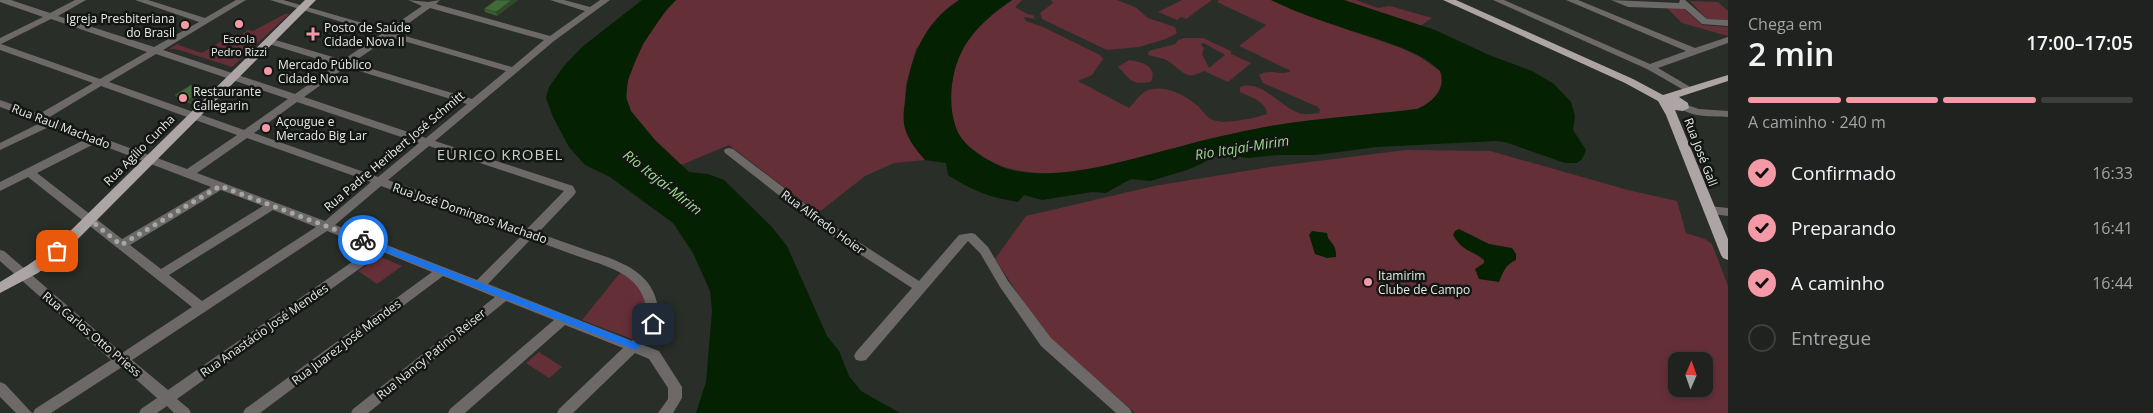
<!DOCTYPE html>
<html lang="pt">
<head>
<meta charset="utf-8">
<style>
	body { margin:0; font-family:"Open Sans",sans-serif; background:#2c2f2b; color:#f1f3f6; height:100vh; display:flex; flex-direction:column; font-size:19px; white-space:nowrap }
	* { box-sizing:border-box; margin:0 }
	p { font-size:16px; color:#a1a4a4 }
	.icon { flex:none; width:28px; height:28px; fill:none; stroke:currentColor; stroke-width:2; stroke-linecap:round; stroke-linejoin:round }
	.map { position:relative; flex:1; overflow:hidden }
	.panel { display:flex; flex-direction:column; background:#1f221e; width:425px }
	.panel>* { flex:none }
	.needle { width:32px; rotate:2deg }
	.buttons { position:absolute; left:1668px; top:352px; display:grid; gap:10px }
	.buttons a { display:grid; place-items:center; width:45px; height:45px; border-radius:10px; background:#1f221e; box-shadow:0 2px 8px #0003,0 0 0 1px #3c3f3c; font-size:25px }
	.pin { position:absolute; display:grid; place-items:center; width:42px; height:42px; color:#fff; margin:-21px; border-radius:10px; box-shadow:0 2px 8px #0006 }
	.courier { position:absolute; display:grid; place-items:center; width:50px; height:50px; margin:-25px; border:4px solid #1a73e8; border-radius:50%; background:#fff; color:#222; box-shadow:0 1px 6px #0007 }
	.head em { font-style:normal; font-weight:600 }
	.head div { display:flex; flex-direction:column-reverse }
	.head { display:flex; align-items:center; justify-content:space-between; height:85px; padding:0 20px }
	h1 { font-size:32px; font-weight:600; line-height:38px }
	.bar { display:grid; grid-template-columns:repeat(4,1fr); gap:8px 5px; align-content:center; height:60px; padding:0 20px }
	.bar i { height:6px; border-radius:4px; background:#3c3f3c }
	.bar .on { background:#f49aa6 }
	.bar p { grid-column:span 4 }
	ol { padding:0 20px; list-style:none }
	li { display:flex; align-items:center; gap:15px; height:55px }
	li p { margin-inline-start:auto }
	li .icon { padding:5px; border-radius:50%; background:#f49aa6; color:#111; stroke-width:4 }
	li:last-child { color:#a1a4a4 }
	li i { width:28px; height:28px; border:2px solid #3c3f3c; border-radius:50% }
	main { display:flex; flex:1; min-height:0 }
	.map>svg:first-child { display:block }
	.green { fill:#652f38; fill-rule:evenodd }
	.water { fill:#042101 }
	.lines { fill:none; stroke-linecap:round; stroke-linejoin:round }
	.minor { fill:#6d6969; fill-rule:evenodd }
	.major { fill:#ada5a5; fill-rule:evenodd }
	.wall { fill:#3a5b33 }
	.shaded-wall { fill:#2f4a29 }
	.building { fill:#436a3b; stroke:#2f4a29 }
	.route { fill:#1a73e8 }
	.done { stroke:#a4a8a4; stroke-width:5; stroke-dasharray:0 9 }
	.poi-dot { fill:#f49aa6; stroke:#131613; stroke-width:2 }
	.labels { text-anchor:middle; dominant-baseline:central; stroke-width:5; stroke-linejoin:round; paint-order:stroke }
	.far-poi-label { font-size:11px; fill:#e7eae6; stroke:#131613 }
	.poi-label { font-size:12px; fill:#e7eae6; stroke:#131613; text-anchor:start }
	.street-label { font-size:12px; fill:#e7eae6; stroke:#131613 }
	.water-label { font-size:14px; font-style:italic; fill:#9eda92; stroke:#131613 }
	.quarter-label { font-size:15px; letter-spacing:1px; fill:#c7cdc6; stroke:#131613 }
</style>
</head>
<body>
<main>
<div class="map">
<svg width="1728" height="413" viewBox="0 0 1728 413">
	<rect width="100%" height="100%" fill="#292e28"/>
	<g class="green">
		<path d="M 676,0 L 959,0 L 916,49 L 906,84 L 904,124 L 909,137 L 925,160 L 894,163 L 865,176 L 818,213 L 729,145 L 681,165 C 664,149 643,132 631,112 C 613,80 655,22 676,0 Z"/>
		<path d="M 1012,0 L 1022,0 L 1015,7 L 1027,14 L 1033,15 L 1035,19 L 1024,17 L 1026,21 L 1043,27 L 1100,55 L 1103,59 L 1092,75 L 1078,81 L 1129,108 C 1134,103 1140,94 1146,91 C 1163,83 1186,95 1199,107 C 1203,111 1207,118 1213,120 C 1224,125 1256,118 1267,114 C 1266,101 1250,97 1240,92 L 1240,87 C 1263,78 1284,112 1303,114 C 1309,115 1314,113 1319,113 L 1320,110 L 1318,107 L 1263,83 L 1259,75 C 1270,68 1280,76 1291,71 L 1239,46 L 1266,25 L 1217,2 L 1219,0 L 1271,0 L 1295,11 L 1401,48 L 1420,57 L 1440,71 C 1447,89 1432,103 1417,109 C 1368,115 1319,118 1271,126 C 1238,132 1206,139 1175,148 C 1125,160 1058,183 1008,168 C 990,163 962,147 956,128 C 947,103 951,70 964,47 C 976,27 993,13 1012,0 Z"/>
		<polygon points="1051,0 1117,0 1135,7 1148,18 1175,27 1177,33 1166,39 1139,47 1107,50 1042,19 1040,13 1053,3"/>
		<polygon points="1182,0 1212,0 1186,19 1181,17 1177,20 1158,12"/>
		<polygon points="1344,0 1356,0 1378,8 1390,6 1432,18 1420,26"/>
		<polygon points="1690,1 1718,2 1728,11 1728,20 1707,19"/>
		<polygon points="1667,8 1684,9 1702,25 1728,27 1728,36 1682,23"/>
		<polygon points="285,14 289,14 232,67 176,49 169,49 179,43 178,45 202,53 233,34 239,36 248,30 253,31"/>
		<path d="M 1184,38 L 1203,38 L 1231,51 L 1231,54 L 1251,63 L 1228,82 L 1204,71 C 1186,80 1184,73 1171,63 C 1165,58 1155,57 1148,55 L 1149,51 L 1175,44 L 1178,40 ZM 1204,43 L 1225,55 L 1209,68 L 1202,54 L 1204,48 L 1201,44 Z"/>
		<path d="M 1129,60 C 1142,62 1158,66 1151,82 C 1129,85 1131,79 1118,67 Z"/>
		<path d="M 1406,150 L 1490,151 L 1628,190 L 1677,201 L 1686,233 L 1705,239 L 1712,244 L 1728,286 L 1728,413 L 1135,413 L 1044,333 L 995,259 L 1026,216 L 1154,186 L 1270,167 ZM 1676,361 L 1704,361 L 1704,389 L 1676,389 Z"/>
		<polygon points="381,257 402,266 377,284 358,271"/>
		<path d="M 620,273 C 625,276 632,279 636,283 C 648,295 653,333 632,339 L 582,320 Z"/>
		<polygon points="539,352 562,367 549,378 526,363"/>
	</g>
	<g class="water">
		<polygon points="642,0 676,0 666,10 643,44 635,62 628,80 626,97 631,111 655,140 689,172 708,174 724,180 771,226 787,246 827,336 839,351 849,376 861,391 900,413 696,413 706,382 712,311 710,291 693,253 673,223 610,177 585,165 569,147 553,117 546,98 549,87 564,66 582,47"/>
		<path d="M 959,0 L 1012,0 C 993,13 976,27 964,47 C 951,70 947,103 956,128 C 962,147 993,165 1011,170 C 1062,182 1126,160 1175,148 C 1206,139 1238,132 1270,126 C 1319,118 1368,115 1417,109 C 1432,103 1447,89 1440,71 C 1419,49 1375,39 1346,29 C 1321,21 1296,12 1271,0 L 1344,0 L 1435,30 L 1489,55 L 1532,71 L 1554,84 L 1571,102 L 1575,116 L 1573,130 L 1586,150 L 1582,159 L 1577,163 L 1565,163 L 1505,142 L 1496,141 L 1377,147 L 1315,155 L 1276,155 L 1248,158 L 1218,154 L 1203,163 L 1187,170 L 1150,181 L 1131,179 L 1106,193 L 1092,192 L 1042,200 L 1024,195 L 1018,202 C 992,198 970,190 948,175 L 946,163 L 925,160 C 916,150 906,137 904,124 C 903,116 904,108 905,101 C 909,60 923,23 959,0 Z"/>
		<path d="M 1459,229 L 1489,244 L 1512,248 L 1516,254 L 1516,260 C 1506,264 1503,272 1499,282 L 1479,279 L 1475,269 L 1484,263 L 1484,260 C 1472,250 1463,252 1453,235 L 1455,231 Z"/>
		<path d="M 1312,231 L 1327,233 L 1328,238 C 1334,246 1336,246 1336,257 L 1327,258 L 1315,254 L 1309,235 Z"/>
	</g>
	<g class="lines">
		<g class="minor">
			<path d="M 0,0 L 11,0 L 50,13 L 75,0 L 86,0 L 58,16 L 154,47 L 199,22 L 135,0 L 148,0 L 205,18 L 236,0 L 246,0 L 163,50 L 295,94 L 337,65 L 266,43 L 266,39 L 272,39 L 343,60 L 381,34 L 270,0 L 283,0 L 387,30 L 422,6 L 408,0 L 428,2 L 440,0 L 436,4 L 550,36 L 585,11 L 550,0 L 564,0 L 590,7 L 600,0 L 610,0 L 554,41 L 435,141 L 573,186 L 576,192 L 574,195 L 538,233 C 555,239 572,245 589,251 C 619,261 653,271 658,308 C 661,325 655,334 643,345 L 659,351 L 682,387 L 682,398 L 673,413 L 658,413 L 668,399 L 668,388 L 649,359 L 635,353 L 573,413 L 557,413 L 559,409 L 623,348 L 565,325 L 465,413 L 448,413 L 450,409 L 554,320 L 506,301 L 368,413 L 351,413 L 353,409 L 495,297 L 443,276 L 260,413 L 243,413 L 245,409 L 432,272 L 383,252 L 177,399 L 189,409 L 191,413 L 174,413 L 167,406 L 157,413 L 139,413 L 141,409 L 157,398 L 122,367 L 51,413 L 33,413 L 35,409 L 111,360 L 0,261 L 0,250 L 4,251 L 122,353 L 192,307 L 28,177 L 0,191 L 0,182 L 86,139 L 51,126 L 0,150 L 0,143 L 42,122 L 0,107 L 0,100 L 39,114 L 93,83 L 0,50 L 0,38 L 43,17 L 0,2 ZM 430,8 L 544,40 L 512,67 L 395,33 ZM 51,19 L 147,52 L 100,79 L 1,44 ZM 390,37 L 506,71 L 472,99 L 352,63 ZM 156,54 L 288,99 L 244,130 L 109,82 ZM 346,67 L 467,104 L 426,138 L 304,97 ZM 101,86 L 237,135 L 187,169 L 48,118 ZM 297,102 L 419,143 L 378,177 L 254,133 ZM 247,138 L 371,182 L 325,221 L 197,173 ZM 96,143 L 211,187 L 122,239 L 37,173 ZM 429,146 L 564,191 L 527,229 L 388,180 ZM 381,186 L 521,236 L 477,280 L 335,225 ZM 221,190 L 263,206 L 161,269 L 130,245 ZM 273,210 L 316,227 L 202,301 L 169,275 ZM 327,231 L 372,248 L 168,390 L 132,360 ZM 531,239 C 548,245 565,252 583,258 C 609,267 641,275 646,307 C 648,324 643,330 632,341 L 488,284 Z"/>
			<polygon points="1493,0 1504,0 1650,64 1686,51 1566,0 1578,0 1695,48 1728,37 1728,43 1658,68 1692,88 1694,90 1692,92 1689,93 1647,69"/>
			<polygon points="1611,0 1679,3 1680,0 1685,0 1707,19 1728,20 1728,26 1702,24 1685,9 1628,7"/>
			<path d="M 1684,104 L 1699,109 L 1728,111 L 1728,117 C 1713,116 1691,118 1679,107 Z"/>
			<polygon points="729,148 733,149 834,226 919,281 959,235 971,233 975,234 988,247 1008,281 1051,338 1130,409 1132,413 1116,413 1041,346 1000,287 980,253 968,241 866,360 861,361 856,360 854,356 856,352 912,288 826,232 725,153 724,151 725,149"/>
			<polygon points="1709,206 1728,208 1728,216 1705,213 1703,210 1705,207"/>
			<polygon points="0,382 5,384 32,413 16,413 0,397"/>
		</g>
		<g class="major">
			<polygon points="305,0 316,0 64,253 38,273 0,293 0,282 28,265 54,247"/>
			<polygon points="1443,0 1456,0 1633,79 1663,95 1728,75 1728,81 1679,97 1688,103 1689,108 1683,111 1675,110 1728,239 1728,260 1723,258 1721,255 1666,115 1658,101 1625,83"/>
		</g>
	</g>
	<g class="wall">
		<polygon points="496,0 518,0 497,16 485,12 484,9"/>
		<polygon points="205,93 191,104 178,99 175,95"/>
	</g>
	<g class="shaded-wall">
		<polygon points="512,0 518,0 497,16 496,12"/>
		<polygon points="202,89 205,93 191,104 189,100"/>
	</g>
	<g class="building">
		<polygon points="496,0 512,0 496,12 484,9"/>
		<polygon points="191,85 202,89 189,100 175,95"/>
	</g>
	<polygon class="route" points="363,237 634,342 647,329 650,321 656,321 658,324 654,334 635,350 360,242 358,240"/>
	<g class="lines">
		<polyline class="done" points="57,251 89,219 121,245 220,186 363,240"/>
	</g>
	<g class="poi-dot">
		<circle cx="239" cy="24" r="5"/>
		<circle cx="185" cy="25" r="5"/>
		<path d="M310.5 26.5h5v5h5v5h-5v5h-5v-5h-5v-5h5z"/>
		<circle cx="268" cy="71" r="5"/>
		<circle cx="183" cy="98" r="5"/>
		<circle cx="266" cy="128" r="5"/>
		<circle cx="1368" cy="282" r="5"/>
	</g>
	<g class="labels">
		<g class="far-poi-label">
			<text x="239" y="38">Escola<tspan x="239" dy="13">Pedro Rizzi</tspan></text>
		</g>
		<g class="poi-label">
			<text x="175" y="18" text-anchor="end">Igreja Presbiteriana<tspan x="175" dy="14">do Brasil</tspan></text>
			<text x="324" y="27">Posto de Saúde<tspan x="324" dy="14">Cidade Nova II</tspan></text>
			<text x="278" y="64">Mercado Público<tspan x="278" dy="14">Cidade Nova</tspan></text>
			<text x="193" y="91">Restaurante<tspan x="193" dy="14">Callegarin</tspan></text>
			<text x="276" y="121">Açougue e<tspan x="276" dy="14">Mercado Big Lar</tspan></text>
			<text x="1378" y="275">Itamirim<tspan x="1378" dy="14">Clube de Campo</tspan></text>
		</g>
		<g class="street-label">
			<text transform="translate(61 126) rotate(21)">Rua Raul Machado</text>
			<text transform="translate(139 150) rotate(-45)">Rua Agílio Cunha</text>
			<text transform="translate(394 151) rotate(-40)">Rua Padre Heribert José Schmitt</text>
			<text transform="translate(1701 152) rotate(69)">Rua José Gall</text>
			<text transform="translate(470 213) rotate(19)">Rua José Domingos Machado</text>
			<text transform="translate(823 222) rotate(36)">Rua Alfredo Hoier</text>
			<text transform="translate(264 330) rotate(-35)">Rua Anastácio José Mendes</text>
			<text transform="translate(92 334) rotate(40)">Rua Carlos Otto Priess</text>
			<text transform="translate(346 342) rotate(-37)">Rua Juarez José Mendes</text>
			<text transform="translate(431 354) rotate(-39)">Rua Nancy Patino Reiser</text>
		</g>
		<g class="water-label">
			<text transform="translate(1242 147) rotate(-9)">Rio Itajaí-Mirim</text>
			<text transform="translate(663 182) rotate(38)">Rio Itajaí-Mirim</text>
		</g>
		<g class="quarter-label">
			<text x="500" y="154">EURICO KROBEL</text>
		</g>
	</g>
</svg>
<div class="buttons">
<a><svg class="needle" viewBox="-14 -14 28 28"><path d="M0-13l5 13h-10z" fill="#e53935"/><path d="M0 13l5-13h-10z" fill="#a1a4a4"/></svg></a>
</div>
<div class="pin" style="left:57px;top:251px;background:#ea580c"><svg class="icon" aria-label="bag" viewBox="0 0 24 24"><path d="M5 8h14l-1 12H6zM9 8a3 3 0 0 1 6 0"/></svg></div>
<div class="pin" style="left:653px;top:324px;background:#1f2937"><svg class="icon" aria-label="home" viewBox="0 0 24 24"><path d="M3 11l9-7 9 7M6 9v11h12V9"/></svg></div>
<div class="courier" style="left:363px;top:240px"><svg class="icon" aria-label="bike" viewBox="0 0 24 24"><circle cx="6" cy="16" r="4"/><circle cx="18" cy="16" r="4"/><path d="M6 16l4-8h5l3 8M10 8l3 8H6M13 5h3"/></svg></div>
</div>
<section class="panel">
<div class="head"><div><h1>2 min</h1><p>Chega em</p></div><em>17:00–17:05</em></div>
<div class="bar"><i class="on"></i><i class="on"></i><i class="on"></i><i></i><p>A caminho · 240 m</p></div>
<ol>
<li><svg class="icon" aria-label="check" viewBox="0 0 24 24"><path d="M5 12l5 5 9-10"/></svg>Confirmado<p>16:33</p></li>
<li><svg class="icon" aria-label="check" viewBox="0 0 24 24"><path d="M5 12l5 5 9-10"/></svg>Preparando<p>16:41</p></li>
<li><svg class="icon" aria-label="check" viewBox="0 0 24 24"><path d="M5 12l5 5 9-10"/></svg>A caminho<p>16:44</p></li>
<li><i></i>Entregue</li>
</ol>
</section>
</main>
</body>
</html>
